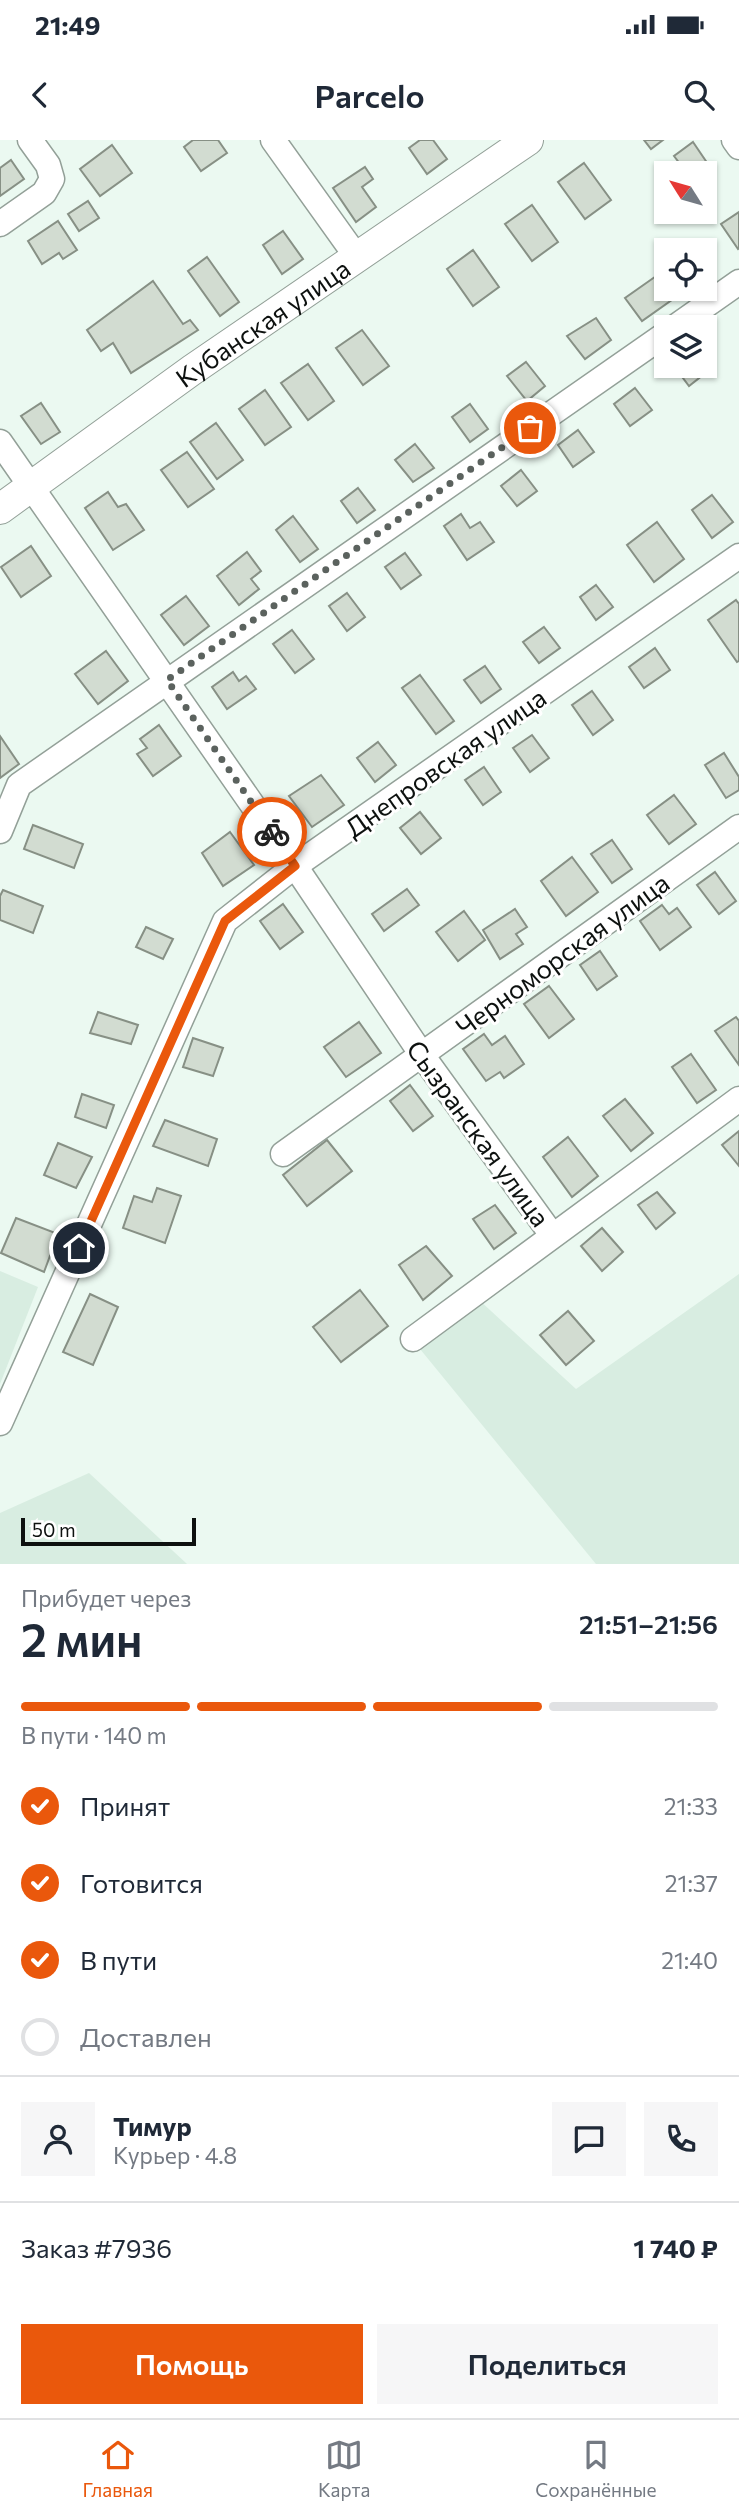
<!DOCTYPE html>
<html lang="ru">
<head>
<meta charset="utf-8">
<style>
	body { margin:0; font-family:Commissioner,sans-serif; background:#f6f6f7; color:#1f2937; height:100vh; display:flex; flex-direction:column; font-size:26px; white-space:nowrap }
	* { box-sizing:border-box; margin:0 }
	p { font-size:23px; color:#747a83 }
	.icon { flex:none; width:38px; height:38px; fill:none; stroke:currentColor; stroke-width:2; stroke-linecap:round; stroke-linejoin:round }
	.map { position:relative; height:1424px; overflow:hidden }
	.side { display:flex; flex-direction:column; background:#fff; flex:1 }
	.side>* { flex:none }
	.needle { width:46px; rotate:307deg }
	.buttons { position:absolute; left:654px; top:21px; display:grid; gap:14px }
	.buttons a { display:grid; place-items:center; width:63px; height:63px; border-radius:0px; background:#fff; box-shadow:0 2px 5px #0004; font-size:35px }
	.scale { position:absolute; left:21px; bottom:18px; width:175px; box-sizing:border-box; padding-left:7px; border:4px solid #0d110f; border-top:0; font-size:19px; line-height:24px; white-space:nowrap; color:#0d110f; -webkit-text-stroke:5px #fff; paint-order:stroke }
	.pin { position:absolute; display:grid; place-items:center; width:60px; height:60px; color:#fff; margin:-30px; border:4px solid #fff; border-radius:50%; box-shadow:0 2px 7px #0007 }
	.courier { position:absolute; display:grid; place-items:center; width:70px; height:70px; margin:-35px; border:5px solid #ea580c; border-radius:50%; background:#fff; color:#222; box-shadow:0 2px 9px #0007 }
	.overview em { font-style:normal; font-weight:600 }
	.overview div { display:flex; flex-direction:column-reverse }
	.overview { display:flex; align-items:center; justify-content:space-between; height:119px; padding:0 21px }
	h1 { font-size:46px; font-weight:600; line-height:52px }
	.bar { display:grid; grid-template-columns:repeat(4,1fr); gap:10px 7px; align-content:center; height:84px; padding:0 21px }
	.bar i { height:9px; border-radius:5px; background:#e0e1e3 }
	.bar .current { background:#ea580c }
	.bar p { grid-column:span 4 }
	.line { display:flex; align-items:center; gap:18px; padding:0 21px; border-top:2px solid #e0e1e3 }
	.line div { flex:1 }
	.round { display:grid; place-items:center; flex:none; width:74px; height:74px; border-radius:0px; background:#f6f6f7 }
	ol { padding:0 21px; list-style:none }
	li { display:flex; align-items:center; gap:21px; height:77px }
	li p { margin-inline-start:auto }
	li .icon { padding:7px; border-radius:50%; background:#ea580c; color:#fff; stroke-width:4 }
	li:last-child { color:#747a83 }
	li i { width:38px; height:38px; border:4px solid #e0e1e3; border-radius:50% }
	.cta { display:flex; gap:14px; margin-top:auto; padding:14px 21px }
	.cta a { flex:1; height:80px; border-radius:0px; background:#ea580c; color:#fff; font-size:28px; font-weight:600; line-height:80px; text-align:center }
	.cta a+a { background:#f6f6f7; color:#1f2937 }
	.status { display:flex; justify-content:space-between; align-items:center; height:49px; padding:0 35px; background:#fff; direction:ltr }
	.status svg { height:19px; fill:currentColor }
	header { display:flex; justify-content:space-between; align-items:center; height:91px; padding:0 21px; background:#fff; font-size:32px; font-weight:600 }
	.menu { display:flex; justify-content:space-around; align-items:center; height:98px; border-top:2px solid #e0e1e3; background:#fff; font-size:19px; color:#747a83 }
	.menu a { display:grid; justify-items:center; gap:4px }
	.menu .current { color:#ea580c }
	.map>svg:first-child { display:block }
	.built { fill:#d8ede1 }
	.building { fill:#d2dcd1; stroke:#879085; stroke-width:2 }
	.lines { fill:none; stroke-linecap:round; stroke-linejoin:round }
	.minor-casing { stroke:#93a098; stroke-width:27 }
	.tertiary-casing { stroke:#93a098; stroke-width:32 }
	.minor { stroke:#fff; stroke-width:24 }
	.tertiary { stroke:#fff; stroke-width:30 }
	.done { stroke:#5b625e; stroke-width:7; stroke-dasharray:0 12.6 }
	.route { stroke:#ea580c; stroke-width:9 }
	.labels { text-anchor:middle; dominant-baseline:central; stroke-width:6; stroke-linejoin:round; paint-order:stroke }
	.street-label { font-size:26px; fill:#0d110f; stroke:#fff }
</style>
</head>
<body>
<div class="status"><b>21:49</b><svg viewBox="0 0 49 12"><path d="M0 12V9h3v3zM5 12V6h3v6zM10 12V3h3v9zM15 12V0h3v12zM26 1h20v11H26zM47 4h2v5h-2z"/></svg></div>
<header><svg class="icon" aria-label="back" viewBox="0 0 24 24"><path d="M15 5l-7 7 7 7"/></svg>Parcelo<svg class="icon" aria-label="search" viewBox="0 0 24 24"><circle cx="10" cy="10" r="6"/><path d="M15 15l6 6"/></svg></header>
<div class="map">
<svg width="739" height="1424" viewBox="0 0 739 1424">
	<rect width="100%" height="100%" fill="#ebf9f1"/>
	<g class="built">
		<polygon points="0,1131 38,1147 0,1244"/>
		<polygon points="739,1134 739,1424 596,1424 420,1209 478,1159 576,1249"/>
		<polygon points="89,1333 187,1424 0,1424 0,1373"/>
	</g>
	<g class="building">
		<polygon points="193,0 218,0 227,13 201,31 184,7"/>
		<polygon points="420,0 433,0 447,19 427,34 409,8"/>
		<polygon points="644,0 663,0 651,9"/>
		<polygon points="693,2 714,33 705,39 705,33 687,33 674,16"/>
		<polygon points="112,5 132,33 100,56 80,29"/>
		<polygon points="11,20 24,39 0,56 0,28"/>
		<polygon points="584,23 611,60 585,79 558,42"/>
		<polygon points="365,27 373,39 362,47 376,67 356,82 333,48"/>
		<polygon points="88,61 99,78 79,91 68,74"/>
		<polygon points="532,65 558,102 532,121 505,84"/>
		<polygon points="739,72 739,108 738,109 721,84"/>
		<polygon points="58,81 77,110 63,119 59,113 42,124 28,101"/>
		<polygon points="283,91 303,119 282,134 263,105"/>
		<polygon points="473,110 499,147 473,166 447,129"/>
		<polygon points="207,117 239,162 220,176 188,131"/>
		<polygon points="659,134 667,144 667,149 670,149 676,157 642,181 625,158"/>
		<polygon points="153,141 183,184 190,180 198,190 131,233 113,203 101,211 87,190"/>
		<polygon points="596,178 611,200 585,219 567,196"/>
		<polygon points="362,190 389,226 363,245 336,208"/>
		<polygon points="526,222 545,246 527,261 507,236"/>
		<polygon points="308,224 334,261 308,280 281,243"/>
		<polygon points="674,226 704,226 708,231 689,246"/>
		<polygon points="635,248 652,270 630,286 614,264"/>
		<polygon points="265,250 291,287 265,305 239,269"/>
		<polygon points="41,263 60,292 41,304 21,276"/>
		<polygon points="470,264 488,289 470,302 452,277"/>
		<polygon points="216,283 243,320 217,339 190,302"/>
		<polygon points="578,290 594,312 573,327 558,305"/>
		<polygon points="415,304 434,328 413,342 395,320"/>
		<polygon points="187,312 214,349 188,367 161,330"/>
		<polygon points="521,330 537,351 517,366 501,346"/>
		<polygon points="358,348 375,370 357,383 341,361"/>
		<polygon points="108,352 118,367 126,364 144,390 113,410 85,368"/>
		<polygon points="712,355 733,382 712,398 692,370"/>
		<polygon points="461,374 470,388 480,382 494,402 467,420 444,386"/>
		<polygon points="293,376 318,409 300,422 276,390"/>
		<polygon points="657,382 684,419 654,442 627,405"/>
		<polygon points="31,406 51,436 21,457 1,427"/>
		<polygon points="247,412 261,431 251,439 259,449 239,465 217,436"/>
		<polygon points="405,413 421,435 401,449 385,427"/>
		<polygon points="596,445 613,467 596,480 580,457"/>
		<polygon points="347,453 365,477 347,491 329,466"/>
		<polygon points="186,456 209,486 184,505 161,475"/>
		<polygon points="736,460 739,464 739,521 737,522 708,480"/>
		<polygon points="544,487 560,508 539,523 523,502"/>
		<polygon points="292,490 314,519 295,533 273,504"/>
		<polygon points="655,508 670,530 644,548 629,527"/>
		<polygon points="106,511 128,541 98,564 75,534"/>
		<polygon points="485,526 501,549 481,563 464,540"/>
		<polygon points="233,532 239,541 246,536 256,549 227,569 212,547"/>
		<polygon points="420,535 454,581 436,594 402,548"/>
		<polygon points="592,551 613,580 593,595 572,565"/>
		<polygon points="159,585 181,616 153,636 137,614 147,608 140,599"/>
		<polygon points="532,595 549,618 530,632 513,608"/>
		<polygon points="0,596 19,624 0,638"/>
		<polygon points="378,602 396,625 375,642 357,618"/>
		<polygon points="724,613 739,637 739,650 726,658 705,625"/>
		<polygon points="484,627 501,652 483,665 465,640"/>
		<polygon points="321,635 344,665 312,687 289,656"/>
		<polygon points="674,655 696,684 669,704 647,675"/>
		<polygon points="420,672 441,698 421,714 400,688"/>
		<polygon points="33,685 83,704 74,728 24,709"/>
		<polygon points="230,692 254,725 223,746 202,713"/>
		<polygon points="612,700 632,729 612,743 591,714"/>
		<polygon points="572,717 598,752 566,776 541,741"/>
		<polygon points="715,732 736,761 719,774 697,745"/>
		<polygon points="407,749 419,765 384,791 372,774"/>
		<polygon points="3,750 43,766 33,793 0,780 0,756"/>
		<polygon points="283,764 303,792 280,809 260,781"/>
		<polygon points="662,765 669,774 677,768 691,787 660,810 640,781"/>
		<polygon points="515,769 527,787 516,794 523,804 500,819 483,790"/>
		<polygon points="464,771 485,800 458,821 436,792"/>
		<polygon points="146,787 173,799 163,819 136,807"/>
		<polygon points="600,811 617,836 597,850 580,825"/>
		<polygon points="549,846 574,879 549,898 524,864"/>
		<polygon points="98,872 138,885 131,904 90,893"/>
		<polygon points="736,877 739,881 739,925 715,891"/>
		<polygon points="359,882 381,913 346,937 324,907"/>
		<polygon points="484,894 492,905 505,896 524,924 504,938 500,932 486,941 463,909"/>
		<polygon points="193,898 223,908 213,936 183,927"/>
		<polygon points="691,914 716,950 697,963 672,927"/>
		<polygon points="410,945 433,976 413,991 390,961"/>
		<polygon points="82,954 114,965 106,988 75,977"/>
		<polygon points="625,959 653,993 631,1011 603,976"/>
		<polygon points="165,980 217,999 208,1026 153,1006"/>
		<polygon points="739,991 739,1026 722,1005"/>
		<polygon points="568,997 598,1036 572,1057 543,1017"/>
		<polygon points="327,1000 352,1031 307,1066 283,1035"/>
		<polygon points="58,1003 92,1017 76,1048 44,1035"/>
		<polygon points="157,1048 181,1056 165,1103 123,1088 134,1056 152,1062"/>
		<polygon points="657,1052 675,1073 656,1089 638,1065"/>
		<polygon points="495,1065 516,1093 494,1109 473,1079"/>
		<polygon points="16,1078 58,1094 44,1132 1,1113"/>
		<polygon points="602,1088 623,1112 602,1131 581,1106"/>
		<polygon points="426,1106 452,1136 423,1160 399,1125"/>
		<polygon points="360,1150 388,1186 341,1222 313,1187"/>
		<polygon points="90,1154 118,1167 93,1225 63,1212"/>
		<polygon points="568,1171 594,1201 566,1225 540,1195"/>
	</g>
	<g class="lines">
		<g class="minor-casing">
			<g id="minor">
				<polyline points="273,0 356,116"/>
				<polyline points="734,0 739,7"/>
				<polyline points="0,84 44,53 52,39 48,25 30,0"/>
				<polyline points="675,187 739,142"/>
				<polyline points="0,302 295,726 422,915 552,1095"/>
				<polyline points="0,691 19,645 667,193"/>
				<polyline points="283,1014 739,687"/>
				<polyline points="413,1199 739,959"/>
				<polyline points="0,1283 225,781 295,726 739,416"/>
			</g>
		</g>
		<g class="tertiary-casing">
			<g id="tertiary">
				<path id="s1" d="M 0,369 L 192,230 L 528,0"/>
			</g>
		</g>
		<use href="#minor" class="minor"/>
		<use href="#tertiary" class="tertiary"/>
	</g>
	<g class="lines">
		<polyline class="done" points="272,692 167,540 530,288"/>
		<polyline class="route" points="79,1108 225,781 295,726 272,692"/>
	</g>
	<g class="labels">
		<g class="street-label">
			<text stroke="none"><textPath href="#s1" startOffset="322">Кубанская улица</textPath></text>
			<text transform="translate(445 622) rotate(-35)">Днепровская улица</text>
			<text transform="translate(562 814) rotate(-36)">Черноморская улица</text>
			<text transform="translate(479 993) rotate(54)">Сызранская улица</text>
		</g>
	</g>
</svg>
<div class="buttons">
<a><svg class="needle" viewBox="-14 -14 28 28"><path d="M0-13l5 13h-10z" fill="#e53935"/><path d="M0 13l5-13h-10z" fill="#747a83"/></svg></a>
<a><svg class="icon" aria-label="locate" viewBox="0 0 24 24"><circle cx="12" cy="12" r="6"/><path d="M12 2v4M12 18v4M2 12h4M18 12h4"/></svg></a>
<a><svg class="icon" aria-label="layers" viewBox="0 0 24 24"><path d="M12 4l9 5-9 5-9-5zM3 14l9 5 9-5"/></svg></a>
</div>
<div class="scale">50 m</div>
<div class="pin" style="left:530px;top:288px;background:#ea580c"><svg class="icon" aria-label="bag" viewBox="0 0 24 24"><path d="M5 8h14l-1 12H6zM9 8a3 3 0 0 1 6 0"/></svg></div>
<div class="pin" style="left:79px;top:1108px;background:#1f2937"><svg class="icon" aria-label="home" viewBox="0 0 24 24"><path d="M3 11l9-7 9 7M6 9v11h12V9"/></svg></div>
<div class="courier" style="left:272px;top:692px"><svg class="icon" aria-label="bike" viewBox="0 0 24 24"><circle cx="6" cy="16" r="4"/><circle cx="18" cy="16" r="4"/><path d="M6 16l4-8h5l3 8M10 8l3 8H6M13 5h3"/></svg></div>
</div>
<section class="side">
<div class="overview"><div><h1>2 мин</h1><p>Прибудет через</p></div><em>21:51–21:56</em></div>
<div class="bar"><i class="current"></i><i class="current"></i><i class="current"></i><i></i><p>В пути · 140 m</p></div>
<ol>
<li><svg class="icon" aria-label="check" viewBox="0 0 24 24"><path d="M5 12l5 5 9-10"/></svg>Принят<p>21:33</p></li>
<li><svg class="icon" aria-label="check" viewBox="0 0 24 24"><path d="M5 12l5 5 9-10"/></svg>Готовится<p>21:37</p></li>
<li><svg class="icon" aria-label="check" viewBox="0 0 24 24"><path d="M5 12l5 5 9-10"/></svg>В пути<p>21:40</p></li>
<li><i></i>Доставлен</li>
</ol>
<div class="line" style="height:126px"><a class="round"><svg class="icon" aria-label="person" viewBox="0 0 24 24"><circle cx="12" cy="8" r="4"/><path d="M4 21q1-7 8-7t8 7"/></svg></a><div><b>Тимур</b><p>Курьер · 4.8</p></div><a class="round"><svg class="icon" aria-label="chat" viewBox="0 0 24 24"><path d="M4 5h16v11H9l-5 4z"/></svg></a><a class="round"><svg class="icon" aria-label="phone" viewBox="0 0 24 24"><path d="M5 4h4l2 5-3 2q2 4 5 5l2-3 5 2v4C11 20 4 13 5 4z"/></svg></a></div>
<div class="line" style="height:91px"><div>Заказ #7936</div><b>1 740 ₽</b></div>
<div class="cta"><a>Помощь</a><a>Поделиться</a></div>
</section>
<nav class="menu">
<a class="current"><svg class="icon" aria-label="home" viewBox="0 0 24 24"><path d="M3 11l9-7 9 7M6 9v11h12V9"/></svg>Главная</a>
<a><svg class="icon" aria-label="map" viewBox="0 0 24 24"><path d="M3 6l6-2 6 2 6-2v14l-6 2-6-2-6 2zM9 4v14M15 6v14"/></svg>Карта</a>
<a><svg class="icon" aria-label="saved" viewBox="0 0 24 24"><path d="M7 4h10v16l-5-4-5 4z"/></svg>Сохранённые</a>
</nav>
</body>
</html>
